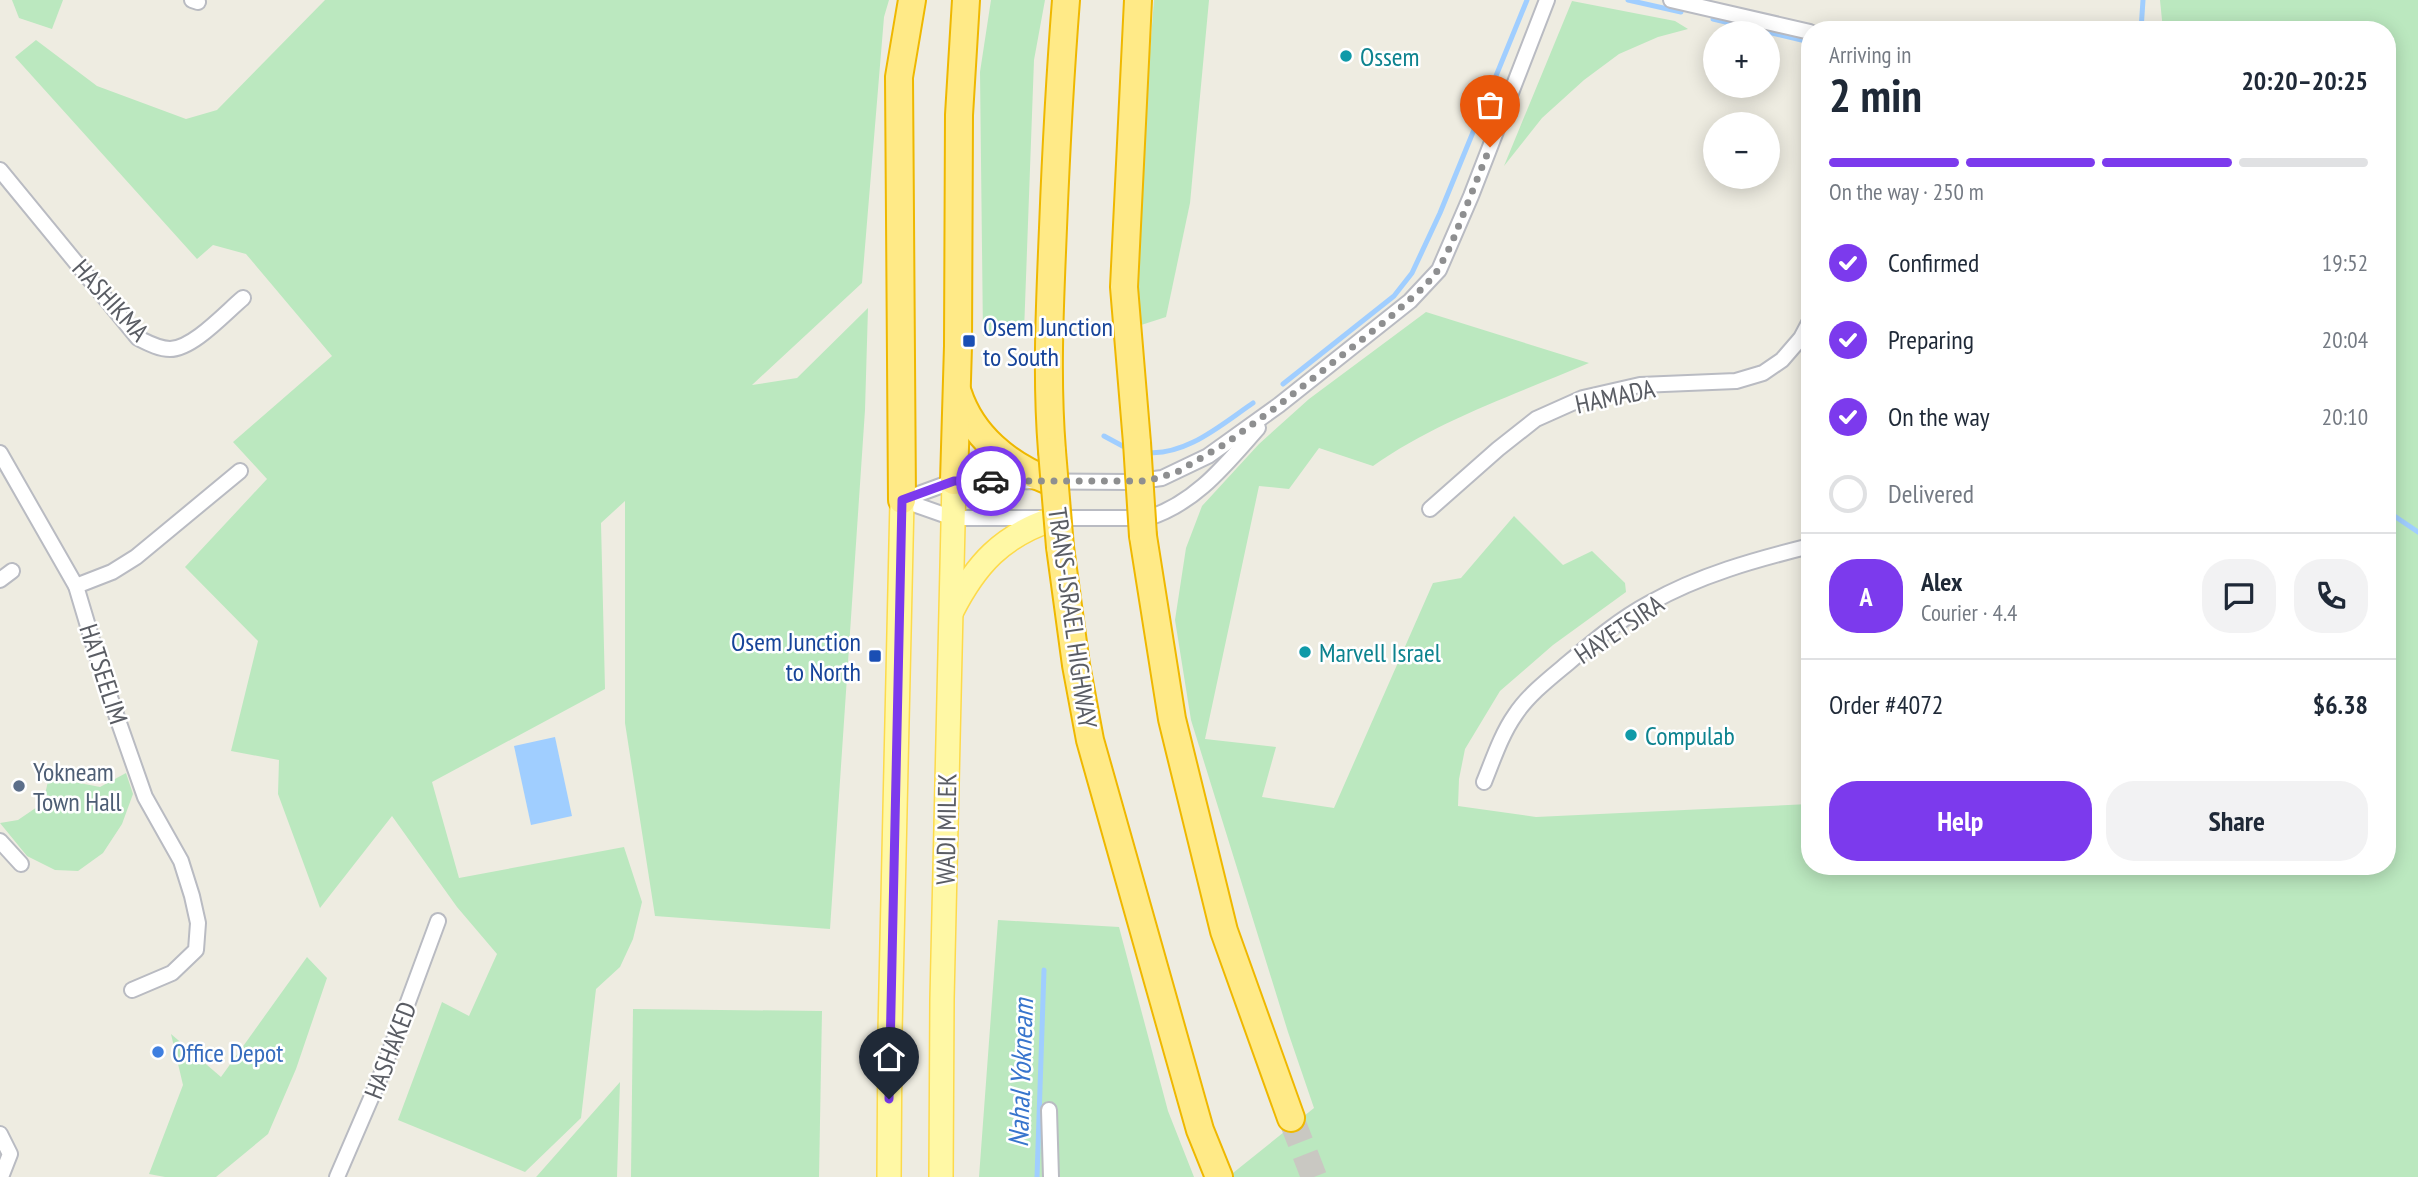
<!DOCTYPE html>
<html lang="en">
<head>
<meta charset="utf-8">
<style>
	body { margin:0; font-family:"PT Sans Narrow",sans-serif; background:#f2f2f3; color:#1f2937; height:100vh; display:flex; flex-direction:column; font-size:26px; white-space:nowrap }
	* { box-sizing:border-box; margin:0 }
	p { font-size:23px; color:#747a83 }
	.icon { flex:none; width:38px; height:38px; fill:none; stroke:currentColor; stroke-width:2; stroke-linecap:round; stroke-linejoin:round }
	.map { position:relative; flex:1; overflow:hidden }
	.panel { position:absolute; left:1801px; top:21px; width:595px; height:854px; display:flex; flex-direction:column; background:#fff; border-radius:28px; box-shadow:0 4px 18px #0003 }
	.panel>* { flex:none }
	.buttons { position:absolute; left:1703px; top:21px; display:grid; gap:14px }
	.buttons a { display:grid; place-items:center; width:77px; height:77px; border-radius:50%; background:#fff; box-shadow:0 4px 18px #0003; font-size:35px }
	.pin { position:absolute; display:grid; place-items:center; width:60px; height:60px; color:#fff; margin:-72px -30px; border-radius:50% 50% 50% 0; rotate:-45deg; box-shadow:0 0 7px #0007 }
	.pin .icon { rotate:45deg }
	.courier { position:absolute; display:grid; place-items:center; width:70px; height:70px; margin:-35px; border:5px solid #7c3aed; border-radius:50%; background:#fff; color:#222; box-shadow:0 2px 9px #0007 }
	.head em { font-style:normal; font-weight:800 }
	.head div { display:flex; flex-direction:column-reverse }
	.head { display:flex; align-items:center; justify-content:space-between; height:119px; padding:0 28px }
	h1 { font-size:46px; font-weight:800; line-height:52px }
	.bar { display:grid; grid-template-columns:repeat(4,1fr); gap:10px 7px; align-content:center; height:84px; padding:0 28px }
	.bar i { height:9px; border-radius:5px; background:#e0e1e3 }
	.bar .on { background:#7c3aed }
	.bar p { grid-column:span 4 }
	.line { display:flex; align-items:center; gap:18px; padding:0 28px; border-top:2px solid #e0e1e3 }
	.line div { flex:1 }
	.round { display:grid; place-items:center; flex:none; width:74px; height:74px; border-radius:28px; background:#f2f2f3 }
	ol { padding:0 28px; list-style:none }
	li { display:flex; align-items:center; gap:21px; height:77px }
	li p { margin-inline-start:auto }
	li .icon { padding:7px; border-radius:50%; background:#7c3aed; color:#fff; stroke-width:4 }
	li:last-child { color:#747a83 }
	li i { width:38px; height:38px; border:4px solid #e0e1e3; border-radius:50% }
	.button { display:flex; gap:14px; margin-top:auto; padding:14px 28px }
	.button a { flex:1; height:80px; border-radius:28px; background:#7c3aed; color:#fff; font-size:28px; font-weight:800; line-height:80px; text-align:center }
	.button a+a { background:#f2f2f3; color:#1f2937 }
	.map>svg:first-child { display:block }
	.green { fill:#bbe8bf }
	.water { fill:#a0ceff }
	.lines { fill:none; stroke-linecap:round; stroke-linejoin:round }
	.stream { stroke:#a0ceff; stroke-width:5 }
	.highway-tunnel { stroke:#c9c8c2; stroke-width:26; stroke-dasharray:26 13; stroke-linecap:butt }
	.street-casing { stroke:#b9bbc2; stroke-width:18 }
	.primary-casing { stroke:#fdda4b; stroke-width:26 }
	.highway-casing { stroke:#efb800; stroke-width:30 }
	.street { stroke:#fff; stroke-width:14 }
	.primary { stroke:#fff8a5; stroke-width:23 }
	.highway { stroke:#ffea87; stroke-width:26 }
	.highway-bridge-casing { stroke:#efb800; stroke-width:30; stroke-linecap:butt }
	.highway-bridge { stroke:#ffea87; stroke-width:26 }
	.done { stroke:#8e8f90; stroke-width:7; stroke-dasharray:0 12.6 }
	.route { stroke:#7c3aed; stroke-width:9 }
	.culture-dot { fill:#0f9aa8; stroke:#fff; stroke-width:2.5 }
	.transit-dot { fill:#1a4fb4; stroke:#fff; stroke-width:2.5 }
	.service-dot { fill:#5c6f8a; stroke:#fff; stroke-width:2.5 }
	.shop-dot { fill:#3f7fe0; stroke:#fff; stroke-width:2.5 }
	.labels { text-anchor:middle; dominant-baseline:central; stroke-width:5; stroke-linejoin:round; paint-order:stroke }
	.culture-label { font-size:26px; fill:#0d838f; stroke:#fff; text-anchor:start }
	.street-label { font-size:26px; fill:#5a5d64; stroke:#fff }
	.transit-label { font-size:26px; fill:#164399; stroke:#fff; text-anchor:start }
	.service-label { font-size:26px; fill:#4e5e75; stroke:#fff; text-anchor:start }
	.shop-label { font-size:26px; fill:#366cbe; stroke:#fff; text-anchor:start }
	.water-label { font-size:28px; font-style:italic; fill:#3875cd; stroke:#fff }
</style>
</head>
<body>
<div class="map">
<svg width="2418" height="1177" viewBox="0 0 2418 1177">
	<rect width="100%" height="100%" fill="#eeece1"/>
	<g class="green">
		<polygon points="12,0 63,0 52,29 19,18"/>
		<polygon points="325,0 889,0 884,17 862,283 752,385 797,378 868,308 865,410 830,929 655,916 625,723 625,501 601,523 605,689 432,782 459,878 624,847 642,902 633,939 620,967 596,989 581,1118 525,1172 398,1120 442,1002 469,1016 497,954 457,907 392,816 320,908 278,794 279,760 231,751 258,641 185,567 267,479 233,442 332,356 246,254 213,245 197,259 15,57 36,40 97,86 186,119 217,110"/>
		<polygon points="991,0 1045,0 1034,60 1024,332 983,336 980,72"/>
		<polygon points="1154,0 1209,0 1190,203 1166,317 1138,326 1140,182"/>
		<path d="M 2160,0 L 2418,0 L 2418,1177 L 1228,1177 L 1314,1108 L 1288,1032 L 1191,720 L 1175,620 L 1186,548 L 1202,506 L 1259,444 L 1309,399 L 1426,312 L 1589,363 C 1517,394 1438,420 1373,466 L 1319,448 L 1289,489 L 1259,486 L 1205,739 L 1276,747 L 1262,797 L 1334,808 L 1433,583 L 1461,578 L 1514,516 L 1563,565 L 1592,551 L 1625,583 L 1626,592 L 1553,645 L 1500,691 L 1465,749 L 1459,779 L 1458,806 L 1536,817 L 1809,804 L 1810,866 L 2387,866 L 2387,30 L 2163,30 Z"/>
		<polygon points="1572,1 1675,21 1688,29 1658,37 1619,54 1584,80 1542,118 1504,166"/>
		<polygon points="126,773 133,794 122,824 103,853 78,871 55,870 27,856 0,823 18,820 43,803 49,777 100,787"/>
		<polygon points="998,920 1119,927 1168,1111 1194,1177 979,1177"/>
		<polygon points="307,957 327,978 296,1069 268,1134 216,1177 165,1177 149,1174 183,1085 171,1034 221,1077"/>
		<polygon points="633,1009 822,1011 819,1177 631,1177"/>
		<polygon points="620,1082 617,1177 536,1177 537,1176"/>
	</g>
	<polygon class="water" points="555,737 572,816 531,825 514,746"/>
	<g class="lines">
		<g class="stream">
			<polyline points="1628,0 1681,12"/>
			<polyline points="1713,19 1810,42"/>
			<polyline points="2141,30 2143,0"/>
			<polyline points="1283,384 1394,296 1412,273 1440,213 1527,0"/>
			<polyline points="1104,436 1130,450"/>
			<path d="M 1144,452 C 1184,458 1222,424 1253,403"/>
			<polyline points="2387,511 2418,532"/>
			<polyline points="1037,1177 1044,970"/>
		</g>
		<polyline class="highway-tunnel" points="1291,1118 1314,1177"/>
		<g class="street-casing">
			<g id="street">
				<polyline points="192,0 198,2"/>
				<polyline points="1671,0 1810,32"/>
				<path d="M 0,170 L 138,338 C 148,343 159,349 170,349 C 193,349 226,312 243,298"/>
				<polyline points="0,453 76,586 105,683 145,797 181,861 192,896 198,923 196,950 172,973 132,990"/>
				<polyline points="902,500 954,481 1132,482 1162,478 1208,456 1279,405 1410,301 1439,270 1471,196 1547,0"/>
				<path d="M 902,500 L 953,518 L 1148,518 C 1196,503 1226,464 1258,428"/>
				<polyline points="1430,509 1498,449 1536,419 1583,398 1640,385 1736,381 1763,373 1782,360 1801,338 1810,321"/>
				<polyline points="0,580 12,571"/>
				<polyline points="76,586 112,572 136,557 240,471"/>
				<path d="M 1484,782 C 1493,760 1501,735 1515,715 C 1528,695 1550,678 1568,663 C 1594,641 1620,619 1650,603 C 1700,575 1754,560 1810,546"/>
				<polyline points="0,841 21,864"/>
				<polyline points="1049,1110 1051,1177"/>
				<polyline points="0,1134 10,1154 1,1177"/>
				<polyline points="337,1177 381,1075 438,921"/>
			</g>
		</g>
		<g class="primary-casing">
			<g id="primary">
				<path d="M 952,611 C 976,564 1002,536 1053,519"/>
				<polyline points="889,1177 890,1032 902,500"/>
				<polyline points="941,1177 942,999 954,481"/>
			</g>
		</g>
		<g class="highway-casing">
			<g id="highway">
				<path d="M 958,393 C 972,436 1008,465 1049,481"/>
				<polyline points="1137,443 1124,287 1138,0"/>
				<path d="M 1052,451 C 1046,377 1050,302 1053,228 C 1056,152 1060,76 1066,0"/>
				<polyline points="954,481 958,346 959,115 966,0"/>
				<polyline points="902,500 899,77 912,0"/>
				<polyline points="1143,536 1172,719 1224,931 1291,1118"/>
				<polyline points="1060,547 1076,665 1090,740 1200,1130 1219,1177"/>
			</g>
		</g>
		<use href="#street" class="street"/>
		<use href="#primary" class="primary"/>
		<use href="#highway" class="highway"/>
		<g class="highway-bridge-casing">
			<g id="highway-bridge">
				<polyline points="1137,443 1143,536"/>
				<polyline points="1052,451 1060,547"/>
			</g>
		</g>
		<use href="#highway-bridge" class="highway-bridge"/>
	</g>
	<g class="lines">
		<polyline class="done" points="991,481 1147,481 1177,472 1225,444 1279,405 1388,319 1425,286 1438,270 1451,245 1490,147"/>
		<polyline class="route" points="889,1099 902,500 954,481 991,481"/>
	</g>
	<g class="culture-dot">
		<circle cx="1346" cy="56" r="7"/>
		<circle cx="1305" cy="652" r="7"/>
		<circle cx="1631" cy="735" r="7"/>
	</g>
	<g class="transit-dot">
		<rect x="962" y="334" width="14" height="14" rx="3.5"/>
		<rect x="868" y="649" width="14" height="14" rx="3.5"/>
	</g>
	<circle class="service-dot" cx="19" cy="786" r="7"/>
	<circle class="shop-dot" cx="158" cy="1052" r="7"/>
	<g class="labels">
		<g class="culture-label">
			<text x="1360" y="56">Ossem</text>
			<text x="1319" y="652">Marvell Israel</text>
			<text x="1645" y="735">Compulab</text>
		</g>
		<g class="street-label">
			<text transform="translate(111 300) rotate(48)">HASHIKMA</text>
			<text transform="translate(1615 396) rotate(-12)">HAMADA</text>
			<text transform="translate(1073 618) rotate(82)">TRANS-ISRAEL HIGHWAY</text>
			<text transform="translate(1619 629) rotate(-34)">HAYETSIRA</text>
			<text transform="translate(104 674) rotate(72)">HATSEELIM</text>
			<text transform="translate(946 829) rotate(-89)">WADI MILEK</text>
			<text transform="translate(390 1050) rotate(-69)">HASHAKED</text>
		</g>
		<g class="transit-label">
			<text x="983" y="326">Osem Junction<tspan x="983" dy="30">to South</tspan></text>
			<text x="861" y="641" text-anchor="end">Osem Junction<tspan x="861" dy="30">to North</tspan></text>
		</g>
		<g class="service-label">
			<text x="33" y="771">Yokneam<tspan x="33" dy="30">Town Hall</tspan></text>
		</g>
		<g class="shop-label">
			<text x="172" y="1052">Office Depot</text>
		</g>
		<g class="water-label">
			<text transform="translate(1020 1073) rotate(-88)">Nahal Yokneam</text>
		</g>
	</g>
</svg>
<div class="buttons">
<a>+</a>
<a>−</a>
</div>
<div class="pin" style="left:1490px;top:147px;background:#ea580c"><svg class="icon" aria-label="bag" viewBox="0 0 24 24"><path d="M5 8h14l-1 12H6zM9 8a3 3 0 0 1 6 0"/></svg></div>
<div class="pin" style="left:889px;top:1099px;background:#1f2937"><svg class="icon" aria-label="home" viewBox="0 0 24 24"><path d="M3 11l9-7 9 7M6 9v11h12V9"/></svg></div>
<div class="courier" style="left:991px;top:481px"><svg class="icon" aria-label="car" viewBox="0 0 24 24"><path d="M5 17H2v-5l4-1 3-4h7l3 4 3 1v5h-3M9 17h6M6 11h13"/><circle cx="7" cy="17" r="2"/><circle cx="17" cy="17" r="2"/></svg></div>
<section class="panel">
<div class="head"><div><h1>2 min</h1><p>Arriving in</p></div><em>20:20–20:25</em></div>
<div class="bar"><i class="on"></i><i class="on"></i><i class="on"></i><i></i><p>On the way · 250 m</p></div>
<ol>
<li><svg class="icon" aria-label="check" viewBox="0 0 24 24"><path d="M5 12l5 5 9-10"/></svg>Confirmed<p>19:52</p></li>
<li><svg class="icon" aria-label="check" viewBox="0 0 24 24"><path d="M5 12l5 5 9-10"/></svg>Preparing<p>20:04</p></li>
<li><svg class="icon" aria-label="check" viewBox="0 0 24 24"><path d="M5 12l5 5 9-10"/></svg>On the way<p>20:10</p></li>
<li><i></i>Delivered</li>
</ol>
<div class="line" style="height:126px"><b class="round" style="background:#7c3aed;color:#fff">A</b><div><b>Alex</b><p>Courier · 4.4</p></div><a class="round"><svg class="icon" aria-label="chat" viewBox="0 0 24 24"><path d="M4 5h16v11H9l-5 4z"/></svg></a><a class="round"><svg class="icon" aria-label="phone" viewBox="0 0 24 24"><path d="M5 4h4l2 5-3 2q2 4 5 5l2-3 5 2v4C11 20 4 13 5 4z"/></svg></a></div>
<div class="line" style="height:91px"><div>Order #4072</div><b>$6.38</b></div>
<div class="button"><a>Help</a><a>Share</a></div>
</section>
</div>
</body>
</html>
